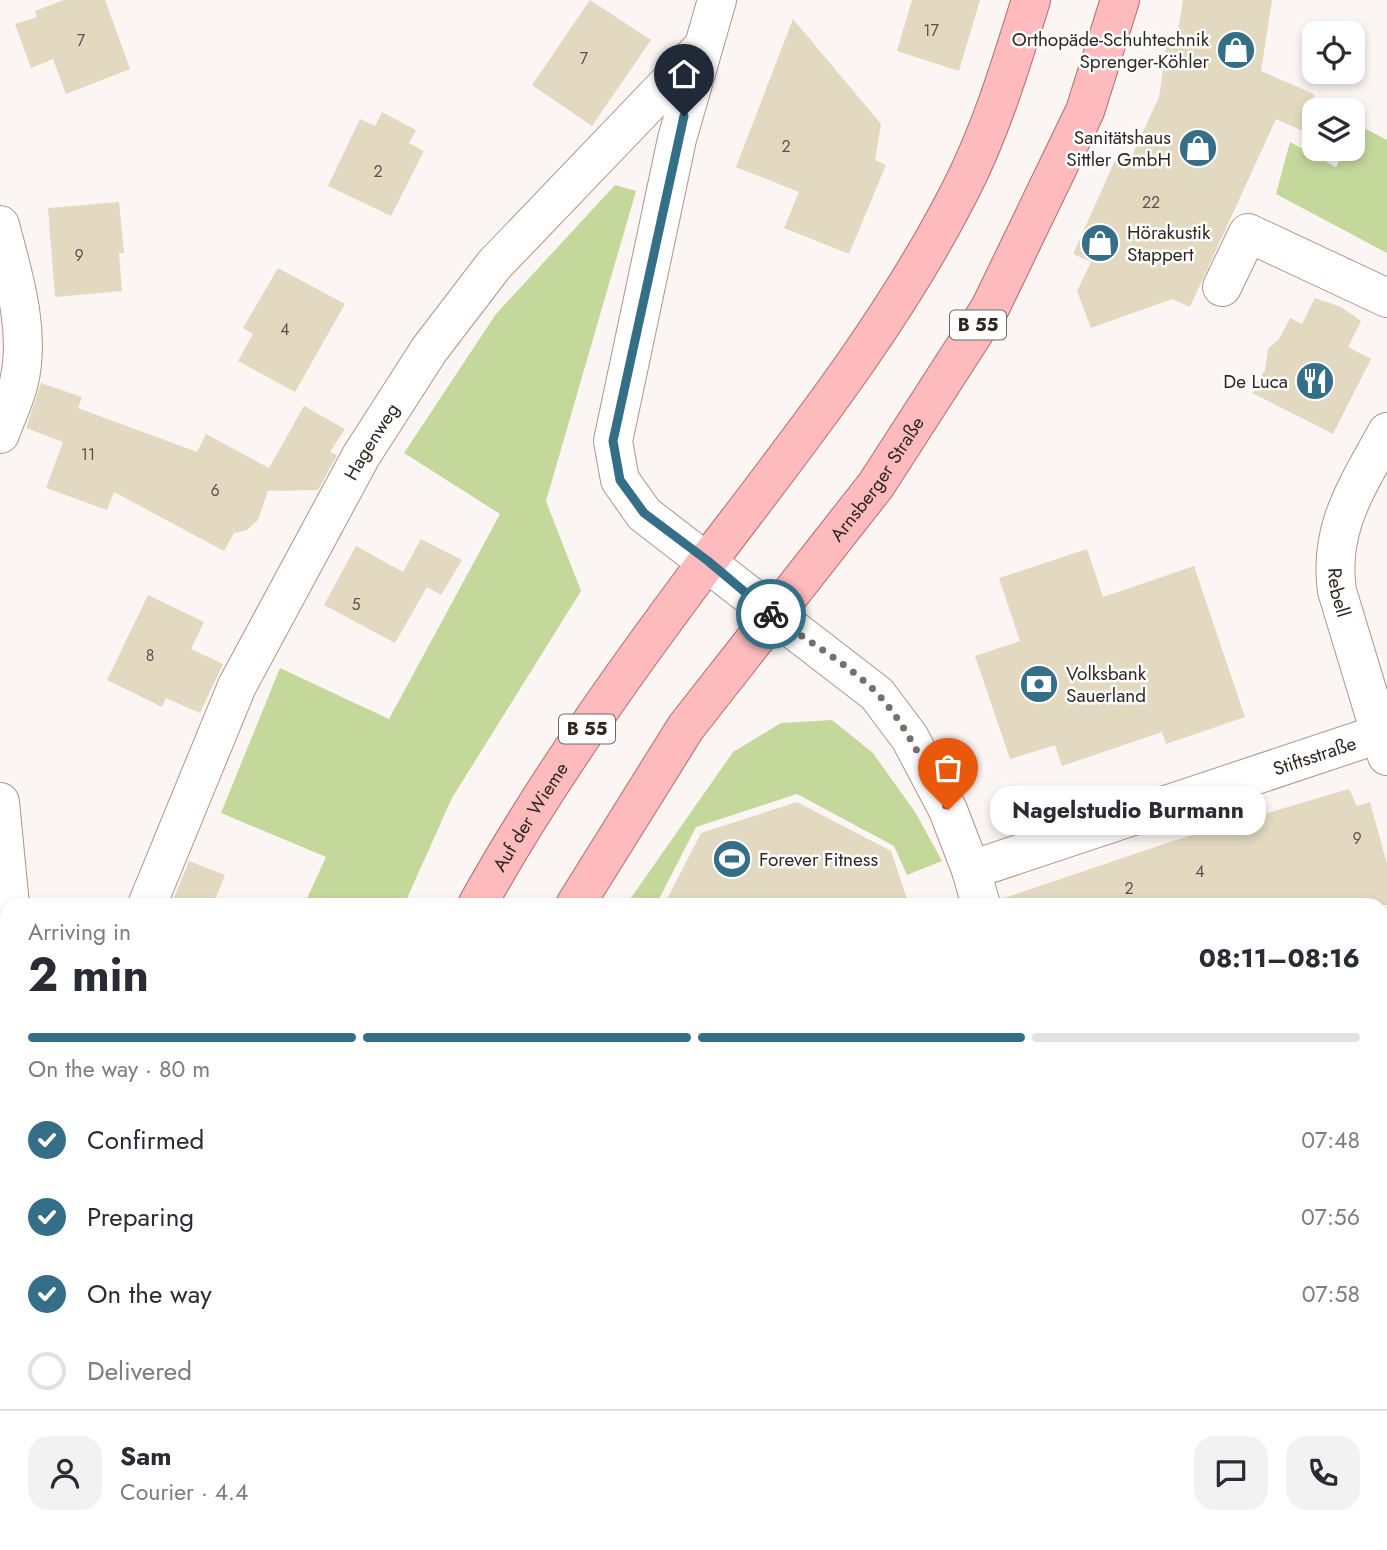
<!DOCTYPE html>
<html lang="en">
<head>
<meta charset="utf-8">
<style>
	body { margin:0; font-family:Jost,sans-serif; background:#f2f2f3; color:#2b2b33; height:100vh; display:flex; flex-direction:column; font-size:26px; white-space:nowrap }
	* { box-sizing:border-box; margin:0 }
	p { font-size:23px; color:#7c7c81 }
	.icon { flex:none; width:38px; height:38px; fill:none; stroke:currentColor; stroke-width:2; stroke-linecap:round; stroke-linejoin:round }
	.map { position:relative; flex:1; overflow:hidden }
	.panel { position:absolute; left:0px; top:898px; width:1388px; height:653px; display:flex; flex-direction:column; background:#fff; border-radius:21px 21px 0 0; box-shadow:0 4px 10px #0003 }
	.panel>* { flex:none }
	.tools { position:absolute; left:1302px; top:21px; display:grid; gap:14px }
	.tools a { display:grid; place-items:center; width:63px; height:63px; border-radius:14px; background:#fff; box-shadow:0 4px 10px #0003; font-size:35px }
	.pin { position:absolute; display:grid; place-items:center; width:60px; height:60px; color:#fff; margin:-72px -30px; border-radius:50% 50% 50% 0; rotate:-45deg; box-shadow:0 0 7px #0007 }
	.pin .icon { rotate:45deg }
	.courier { position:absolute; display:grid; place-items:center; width:70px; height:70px; margin:-35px; border:5px solid #346f87; border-radius:50%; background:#fff; color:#222; box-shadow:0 2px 9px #0007 }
	.bubble { position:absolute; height:49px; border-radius:21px; background:#fff; box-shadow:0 4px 10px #0003; font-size:23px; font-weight:700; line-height:49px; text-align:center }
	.headline em { font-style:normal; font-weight:700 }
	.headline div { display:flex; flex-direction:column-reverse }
	.headline { display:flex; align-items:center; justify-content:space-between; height:119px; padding:0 28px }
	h1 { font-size:46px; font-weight:700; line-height:52px }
	.bar { display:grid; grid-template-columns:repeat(4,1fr); gap:10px 7px; align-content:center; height:84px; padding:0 28px }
	.bar i { height:9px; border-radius:5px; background:#e1e1e2 }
	.bar .selected { background:#346f87 }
	.bar p { grid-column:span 4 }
	.line { display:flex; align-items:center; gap:18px; padding:0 28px; border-top:2px solid #e1e1e2 }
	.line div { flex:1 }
	.round { display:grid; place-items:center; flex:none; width:74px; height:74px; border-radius:21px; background:#f2f2f3 }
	ol { padding:0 28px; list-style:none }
	li { display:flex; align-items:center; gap:21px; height:77px }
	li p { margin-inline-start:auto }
	li .icon { padding:7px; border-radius:50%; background:#346f87; color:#fff; stroke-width:4 }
	li:last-child { color:#7c7c81 }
	li i { width:38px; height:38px; border:4px solid #e1e1e2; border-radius:50% }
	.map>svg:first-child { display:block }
	.green { fill:#c4d89c }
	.building { fill:#e3d9c0 }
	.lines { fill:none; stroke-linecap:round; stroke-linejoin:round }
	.minor-casing { stroke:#ae9688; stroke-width:40 }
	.major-casing { stroke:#b56a6b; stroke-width:40 }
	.minor { stroke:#fff; stroke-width:38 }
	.major { stroke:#fdbbbe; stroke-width:38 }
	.done { stroke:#776f6a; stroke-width:7; stroke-dasharray:0 12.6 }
	.route { stroke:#346f87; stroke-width:9 }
	.labels { text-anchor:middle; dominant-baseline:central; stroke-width:5; stroke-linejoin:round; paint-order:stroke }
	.number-label { font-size:16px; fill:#5d5449 }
	.shield { fill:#fff; stroke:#6e6864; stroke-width:2 }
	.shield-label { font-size:18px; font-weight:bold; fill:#302721 }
	.poi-label { font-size:19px; fill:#302721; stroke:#fff; text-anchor:end }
	.street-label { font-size:19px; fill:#302721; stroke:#fff }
</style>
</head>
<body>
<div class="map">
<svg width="1387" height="1550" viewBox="0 0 1387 1550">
	<rect width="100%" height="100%" fill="#fbf6f3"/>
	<g class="green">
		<polygon points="1358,125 1387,140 1387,253 1276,194 1290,142 1336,167 1345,149 1353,149 1353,134"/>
		<polygon points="615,185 636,191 546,501 581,591 452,798 404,905 304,905 326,857 221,813 280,668 389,719 500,514 404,453 496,314"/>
		<polygon points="832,720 873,753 915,812 942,861 907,875 894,846 797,794 696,827 656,905 626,905 733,752 781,723"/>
		<polygon points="7,1269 7,1442 0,1435 0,1277"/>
	</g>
	<g class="building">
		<polygon points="64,0 105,0 130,69 66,94 53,59 31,68 15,24 37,17 35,11"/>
		<polygon points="590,0 651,40 592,126 532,85"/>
		<polygon points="912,0 980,0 959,71 897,51"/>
		<polygon points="1183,0 1272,0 1261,71 1314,94 1314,136 1276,119 1190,307 1172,299 1091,328 1077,291 1091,262 1073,254 1117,156 1129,162 1159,97 1168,36 1177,37"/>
		<polygon points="793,19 881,124 875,160 886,165 849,254 784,228 799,192 736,167"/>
		<polygon points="382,112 416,130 409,143 424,151 391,216 328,186 360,119 375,126"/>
		<polygon points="119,202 124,253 119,253 122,291 55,297 48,208"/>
		<polygon points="278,268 345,304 295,392 238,361 253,334 243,328"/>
		<polygon points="1315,298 1341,307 1361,321 1348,347 1371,359 1333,434 1252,393 1265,370 1268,349 1279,339 1290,318 1302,324"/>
		<polygon points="41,383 82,397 78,408 197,452 206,434 269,468 304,406 345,429 330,452 337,455 318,490 268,491 258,520 247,530 234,533 224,551 114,492 107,510 46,488 63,442 26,428"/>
		<polygon points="421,539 462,560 441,595 427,587 395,643 324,605 356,546 403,572"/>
		<polygon points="1087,549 1103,597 1194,566 1245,717 1166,744 1162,732 1062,766 1055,745 1010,759 975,656 1020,641 999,578"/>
		<polygon points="148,595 204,622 191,649 223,664 200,713 166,698 162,707 107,680"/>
		<polygon points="1349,789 1357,806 1370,802 1387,864 1387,905 1005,905 1004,898 1173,841"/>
		<polygon points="797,802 891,851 909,905 664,905 701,833"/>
		<polygon points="189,861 225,875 213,905 171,905"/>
	</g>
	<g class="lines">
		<g class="minor-casing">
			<g id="minor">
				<polyline points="717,0 677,139 613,441 620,480 644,514 877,694 910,738 948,810 971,870 981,905"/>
				<path d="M 0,225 C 13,275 31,330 19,382 C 15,399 6,417 0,434"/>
				<polyline points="1222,287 1248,233 1387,298"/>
				<path id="s1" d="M 1387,432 C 1358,486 1328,527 1337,591 L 1387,756"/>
				<polyline points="0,802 10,905"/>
				<path id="s2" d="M 971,870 L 1379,734"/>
				<path id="s3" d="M 147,905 L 237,686 L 361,456 L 429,350 L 494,265 L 699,51"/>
				<polyline points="1381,1038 1387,1035"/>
				<polyline points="0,1209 7,1199"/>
				<polyline points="1103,1544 1104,1550"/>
				<polyline points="1034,1550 1043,1544"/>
			</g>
		</g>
		<g class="major-casing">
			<g id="major">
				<path id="s4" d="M 477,905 C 545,783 626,670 710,558 C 799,441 893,323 960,191 C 991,131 1011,64 1031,0"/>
				<path id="s5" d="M 575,905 L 686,727 L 876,485 L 990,308 L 1085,111 L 1120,0"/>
				<polyline points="378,1544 378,1550"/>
				<polyline points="299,1550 299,1544"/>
			</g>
		</g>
		<use href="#minor" class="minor"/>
		<use href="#major" class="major"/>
	</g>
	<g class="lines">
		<path class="done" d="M 771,614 C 805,640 844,661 875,691 C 907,724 926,770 948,810"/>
		<polyline class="route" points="684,116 613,441 620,480 644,513 708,561 771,614"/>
	</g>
	<defs>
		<g id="shop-disc" transform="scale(2.0125)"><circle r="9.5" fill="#346f87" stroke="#fff"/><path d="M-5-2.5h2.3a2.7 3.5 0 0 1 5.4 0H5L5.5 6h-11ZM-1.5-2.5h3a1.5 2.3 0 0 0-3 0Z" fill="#fff"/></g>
		<g id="restaurant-disc" transform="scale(2.0125)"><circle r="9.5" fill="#346f87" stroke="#fff"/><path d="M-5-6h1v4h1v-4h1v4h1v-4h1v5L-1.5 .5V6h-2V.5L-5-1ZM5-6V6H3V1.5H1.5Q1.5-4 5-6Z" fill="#fff"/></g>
		<g id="bank-disc" transform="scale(2.0125)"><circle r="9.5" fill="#346f87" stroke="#fff"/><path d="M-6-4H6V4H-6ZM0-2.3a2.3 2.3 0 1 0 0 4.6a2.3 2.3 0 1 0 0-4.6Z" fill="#fff"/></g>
		<g id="stadium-disc" transform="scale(2.0125)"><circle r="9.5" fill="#346f87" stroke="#fff"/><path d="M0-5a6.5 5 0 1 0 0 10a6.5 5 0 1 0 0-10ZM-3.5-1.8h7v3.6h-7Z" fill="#fff"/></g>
	</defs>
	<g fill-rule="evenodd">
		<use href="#shop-disc" x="1236" y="50"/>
		<use href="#shop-disc" x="1198" y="148"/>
		<use href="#shop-disc" x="1100" y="243"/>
		<use href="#restaurant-disc" x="1315" y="381"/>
		<use href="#bank-disc" x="1039" y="684"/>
		<use href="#stadium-disc" x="732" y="859"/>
	</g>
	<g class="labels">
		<g class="number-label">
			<text x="931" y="30">17</text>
			<text x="81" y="40">7</text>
			<text x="584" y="58">7</text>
			<text x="786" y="146">2</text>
			<text x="378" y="171">2</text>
			<text x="1151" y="202">22</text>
			<text x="79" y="255">9</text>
			<text x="285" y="329">4</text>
			<text x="88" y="454">11</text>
			<text x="215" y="490">6</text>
			<text x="356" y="604">5</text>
			<text x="150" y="655">8</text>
			<text x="1357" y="838">9</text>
			<text x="1200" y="871">4</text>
			<text x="1129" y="888">2</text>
		</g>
		<g class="shield">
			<rect x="950" y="310.5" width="56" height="29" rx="5"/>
			<rect x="559" y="714.5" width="56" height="29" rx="5"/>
		</g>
		<g class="shield-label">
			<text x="978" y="325">B 55</text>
			<text x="587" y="729">B 55</text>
		</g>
		<g class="poi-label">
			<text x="1209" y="39">Orthopäde-Schuhtechnik<tspan x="1209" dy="22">Sprenger-Köhler</tspan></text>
			<text x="1171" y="137">Sanitätshaus<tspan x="1171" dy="22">Sittler GmbH</tspan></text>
			<text x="1127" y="232" text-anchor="start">Hörakustik<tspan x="1127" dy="22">Stappert</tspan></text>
			<text x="1288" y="381">De Luca</text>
			<text x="1066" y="673" text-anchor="start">Volksbank<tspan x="1066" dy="22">Sauerland</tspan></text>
			<text x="759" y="859" text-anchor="start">Forever Fitness</text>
		</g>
		<g class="street-label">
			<text stroke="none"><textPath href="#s3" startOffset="516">Hagenweg</textPath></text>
			<text stroke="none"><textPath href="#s5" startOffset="523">Arnsberger Straße</textPath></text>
			<text stroke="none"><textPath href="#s1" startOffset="172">Rebell</textPath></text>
			<text stroke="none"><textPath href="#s2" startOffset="362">Stiftsstraße</textPath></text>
			<text stroke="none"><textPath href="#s4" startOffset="103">Auf der Wieme</textPath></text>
		</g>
	</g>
</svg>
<div class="tools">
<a><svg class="icon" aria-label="locate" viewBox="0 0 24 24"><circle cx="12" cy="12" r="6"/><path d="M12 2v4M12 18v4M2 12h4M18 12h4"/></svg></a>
<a><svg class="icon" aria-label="layers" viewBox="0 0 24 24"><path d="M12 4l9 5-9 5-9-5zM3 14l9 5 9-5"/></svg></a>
</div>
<div class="pin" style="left:948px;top:810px;background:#ea580c"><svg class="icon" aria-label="bag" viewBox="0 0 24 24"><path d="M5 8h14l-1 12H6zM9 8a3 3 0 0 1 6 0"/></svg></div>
<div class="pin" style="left:684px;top:116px;background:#1f2937"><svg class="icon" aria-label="home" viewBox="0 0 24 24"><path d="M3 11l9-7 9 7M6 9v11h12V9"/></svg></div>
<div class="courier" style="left:771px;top:614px"><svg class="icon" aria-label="bike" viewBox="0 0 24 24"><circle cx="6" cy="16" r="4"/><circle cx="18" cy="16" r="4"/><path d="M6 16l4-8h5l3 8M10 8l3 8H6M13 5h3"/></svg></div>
<div class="bubble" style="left:990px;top:786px;width:276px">Nagelstudio Burmann</div>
<section class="panel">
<div class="headline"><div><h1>2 min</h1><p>Arriving in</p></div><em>08:11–08:16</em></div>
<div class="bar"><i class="selected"></i><i class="selected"></i><i class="selected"></i><i></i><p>On the way · 80 m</p></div>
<ol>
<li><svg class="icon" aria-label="check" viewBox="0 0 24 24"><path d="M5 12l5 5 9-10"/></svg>Confirmed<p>07:48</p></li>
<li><svg class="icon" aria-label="check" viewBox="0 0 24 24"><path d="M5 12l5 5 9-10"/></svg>Preparing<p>07:56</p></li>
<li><svg class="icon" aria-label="check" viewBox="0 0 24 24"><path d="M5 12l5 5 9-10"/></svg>On the way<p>07:58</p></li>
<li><i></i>Delivered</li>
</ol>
<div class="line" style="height:126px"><a class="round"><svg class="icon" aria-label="person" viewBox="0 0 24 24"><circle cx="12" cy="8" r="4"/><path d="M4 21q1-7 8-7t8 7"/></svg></a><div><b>Sam</b><p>Courier · 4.4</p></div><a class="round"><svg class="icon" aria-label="chat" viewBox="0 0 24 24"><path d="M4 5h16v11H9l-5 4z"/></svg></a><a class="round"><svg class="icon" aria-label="phone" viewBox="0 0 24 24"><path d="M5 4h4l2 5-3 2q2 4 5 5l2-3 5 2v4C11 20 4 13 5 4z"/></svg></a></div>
</section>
</div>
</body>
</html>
